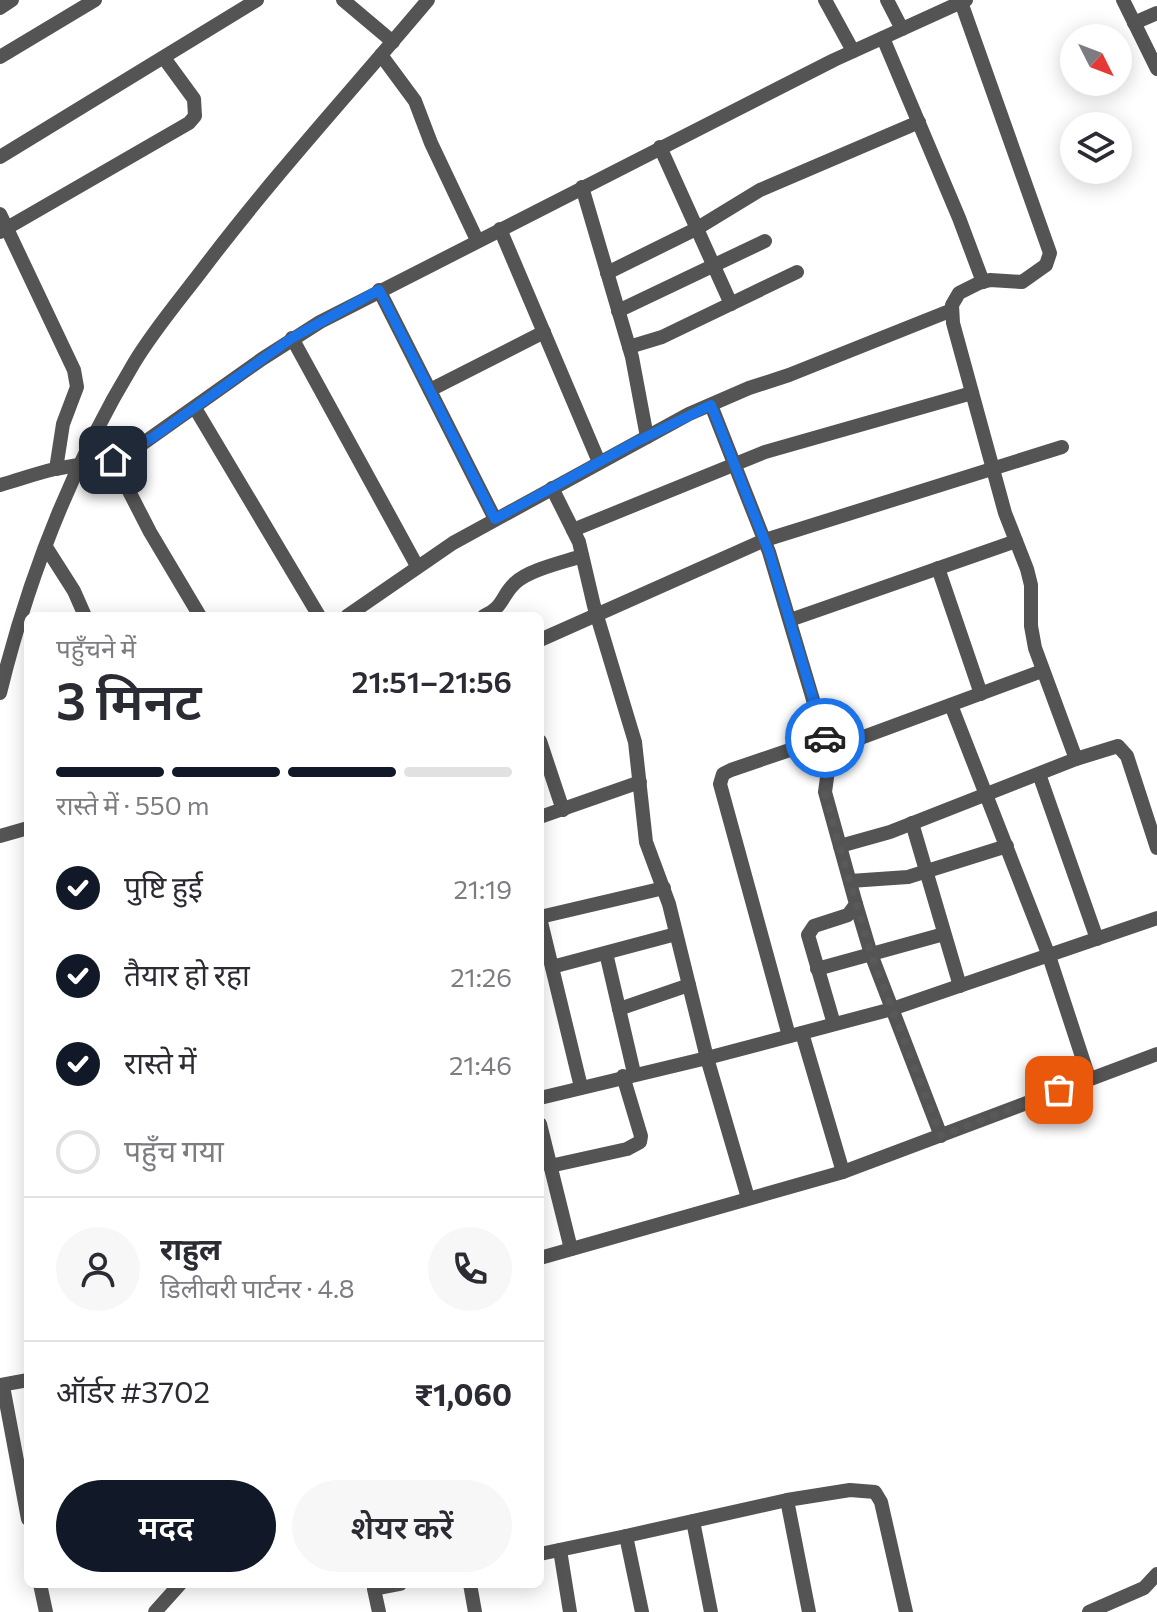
<!DOCTYPE html>
<html lang="hi">
<head>
<meta charset="utf-8">
<style>
	body { margin:0; font-family:Commissioner,"Noto Sans Devanagari",sans-serif; background:#f7f7f7; color:#2b2b33; height:100vh; display:flex; flex-direction:column; font-size:30px; white-space:nowrap }
	* { box-sizing:border-box; margin:0 }
	p { font-size:26px; color:#7c7c81 }
	.icon { flex:none; width:44px; height:44px; fill:none; stroke:currentColor; stroke-width:2; stroke-linecap:round; stroke-linejoin:round }
	.map { position:relative; flex:1; overflow:hidden }
	.drawer { position:absolute; left:24px; top:612px; width:520px; height:976px; display:flex; flex-direction:column; background:#fff; border-radius:12px; box-shadow:0 4px 20px #0003 }
	.drawer>* { flex:none }
	.needle { width:52px; rotate:132deg }
	.tools { position:absolute; left:1060px; top:24px; display:grid; gap:16px }
	.tools a { display:grid; place-items:center; width:72px; height:72px; border-radius:50%; background:#fff; box-shadow:0 4px 20px #0003; font-size:40px }
	.pin { position:absolute; display:grid; place-items:center; width:68px; height:68px; color:#fff; margin:-34px; border-radius:16px; box-shadow:0 4px 12px #0006 }
	.courier { position:absolute; display:grid; place-items:center; width:80px; height:80px; margin:-40px; border:6px solid #1a73e8; border-radius:50%; background:#fff; color:#222; box-shadow:0 2px 10px #0007 }
	.headline em { font-style:normal; font-weight:600 }
	.headline div { display:flex; flex-direction:column-reverse }
	.headline { display:flex; align-items:center; justify-content:space-between; height:136px; padding:0 32px }
	h1 { font-size:52px; font-weight:600; line-height:60px }
	.bar { display:grid; grid-template-columns:repeat(4,1fr); gap:12px 8px; align-content:center; height:96px; padding:0 32px }
	.bar i { height:10px; border-radius:6px; background:#e1e1e2 }
	.bar .selected { background:#111827 }
	.bar p { grid-column:span 4 }
	.line { display:flex; align-items:center; gap:20px; padding:0 32px; border-top:2px solid #e1e1e2 }
	.line div { flex:1 }
	.round { display:grid; place-items:center; flex:none; width:84px; height:84px; border-radius:42px; background:#f7f7f7 }
	ol { padding:0 32px; list-style:none }
	li { display:flex; align-items:center; gap:24px; height:88px }
	li p { margin-inline-start:auto }
	li .icon { padding:8px; border-radius:50%; background:#111827; color:#fff; stroke-width:4 }
	li:last-child { color:#7c7c81 }
	li i { width:44px; height:44px; border:4px solid #e1e1e2; border-radius:50% }
	.action { display:flex; gap:16px; margin-top:auto; padding:16px 32px }
	.action a { flex:1; height:92px; border-radius:48px; background:#111827; color:#fff; font-size:32px; font-weight:600; line-height:92px; text-align:center }
	.action a+a { background:#f7f7f7; color:#2b2b33 }
	.map>svg:first-child { display:block }
	.lines { fill:none; stroke-linecap:round; stroke-linejoin:round }
	.street { stroke:#545454; stroke-width:14 }
	.done { stroke:#595959; stroke-width:8; stroke-dasharray:0 14.4 }
	.route { stroke:#1a73e8; stroke-width:10 }
</style>
</head>
<body>
<div class="map">
<svg width="1157" height="1612" viewBox="0 0 1157 1612">
	<rect width="100%" height="100%" fill="#fff"/>
	<g class="lines">
		<g class="street">
			<polyline points="343,0 393,42"/>
			<polyline points="825,0 853,51"/>
			<polyline points="887,0 902,29"/>
			<polyline points="1123,0 1157,69"/>
			<polyline points="961,2 1050,253 1046,265 1022,282 990,280 979,283 959,293 952,305 953,323 1005,513 1027,569 1031,585 1031,626 1035,648 1076,759"/>
			<polyline points="0,8 12,0"/>
			<polyline points="1134,23 1157,13"/>
			<polyline points="883,38 959,218 983,282"/>
			<polyline points="381,55 415,101 431,143 477,240"/>
			<polyline points="0,57 95,0"/>
			<polyline points="660,147 731,304"/>
			<polyline points="0,157 257,0"/>
			<polyline points="582,187 632,357 647,437"/>
			<polyline points="0,214 74,370 77,387 63,424 56,469"/>
			<polyline points="500,229 599,462"/>
			<polyline points="0,232 189,123 195,116 194,99 164,58"/>
			<polyline points="607,273 696,229 760,190 919,122"/>
			<polyline points="379,290 495,519"/>
			<polyline points="618,311 765,241"/>
			<polyline points="292,338 417,566"/>
			<polyline points="629,347 662,337 797,272"/>
			<polyline points="430,390 544,332"/>
			<polyline points="711,405 769,552 828,750 829,763 825,792 856,904 848,915 814,926 808,935 834,1024"/>
			<polyline points="195,408 319,616"/>
			<polyline points="113,460 150,532 200,616"/>
			<path d="M 0,485 C 18,480 37,473 55,469 C 89,462 102,466 135,449 L 262,359 L 320,322 L 834,60 L 966,0"/>
			<polyline points="552,488 579,542 594,606 635,742 646,842 669,904 707,1058 748,1198"/>
			<polyline points="573,530 765,452 972,393"/>
			<polyline points="46,547 74,591 85,616"/>
			<polyline points="938,568 981,694"/>
			<polyline points="347,616 453,543 689,414 749,388 789,375 952,310"/>
			<path d="M 484,616 C 504,607 501,596 515,583 C 528,570 564,562 582,556"/>
			<polyline points="790,620 1016,541"/>
			<polyline points="540,640 765,540 1062,447"/>
			<path d="M 0,693 C 28,578 73,464 134,363 C 155,328 182,297 206,265 C 276,173 354,88 428,0"/>
			<polyline points="951,705 1049,956 1089,1078"/>
			<polyline points="540,741 563,810"/>
			<polyline points="828,750 1042,671"/>
			<polyline points="1039,774 1097,939"/>
			<polyline points="540,817 640,782"/>
			<polyline points="912,823 960,986"/>
			<polyline points="0,836 28,828"/>
			<polyline points="840,846 890,832 1076,759 1118,746 1127,756 1157,848"/>
			<polyline points="850,881 908,877 1007,846"/>
			<polyline points="856,904 871,954 941,1136"/>
			<polyline points="540,917 664,888"/>
			<polyline points="540,918 581,1087"/>
			<polyline points="606,953 634,1073"/>
			<polyline points="552,967 676,934"/>
			<polyline points="817,969 944,934"/>
			<polyline points="619,1009 689,985"/>
			<polyline points="802,1033 843,1172"/>
			<polyline points="789,1036 720,784 723,774 731,770 825,738"/>
			<polyline points="540,1098 707,1058 892,1009 1157,918"/>
			<polyline points="540,1124 571,1249"/>
			<polyline points="550,1166 627,1149 640,1142 641,1136 623,1076"/>
			<polyline points="540,1258 843,1172 1157,1054"/>
			<polyline points="0,1385 28,1380"/>
			<polyline points="3,1386 28,1519"/>
			<polyline points="787,1500 809,1612"/>
			<polyline points="693,1521 711,1612"/>
			<polyline points="560,1550 570,1612"/>
			<polyline points="540,1554 626,1536"/>
			<polyline points="40,1584 46,1612"/>
			<polyline points="470,1584 475,1612"/>
			<polyline points="155,1612 180,1584"/>
			<polyline points="379,1612 374,1589 400,1584"/>
			<polyline points="642,1612 626,1536 787,1500 850,1490 875,1492 881,1502 906,1612"/>
			<polyline points="1089,1612 1144,1588 1157,1574"/>
		</g>
	</g>
	<g class="lines">
		<polyline class="done" points="825,738 829,763 825,792 834,828 871,954 941,1136 1059,1090"/>
		<polyline class="route" points="113,460 152,438 292,338 379,290 495,519 632,444 711,405 769,552 825,738"/>
	</g>
</svg>
<div class="tools">
<a><svg class="needle" viewBox="-14 -14 28 28"><path d="M0-13l5 13h-10z" fill="#e53935"/><path d="M0 13l5-13h-10z" fill="#7c7c81"/></svg></a>
<a><svg class="icon" aria-label="layers" viewBox="0 0 24 24"><path d="M12 4l9 5-9 5-9-5zM3 14l9 5 9-5"/></svg></a>
</div>
<div class="pin" style="left:1059px;top:1090px;background:#ea580c"><svg class="icon" aria-label="bag" viewBox="0 0 24 24"><path d="M5 8h14l-1 12H6zM9 8a3 3 0 0 1 6 0"/></svg></div>
<div class="pin" style="left:113px;top:460px;background:#1f2937"><svg class="icon" aria-label="home" viewBox="0 0 24 24"><path d="M3 11l9-7 9 7M6 9v11h12V9"/></svg></div>
<div class="courier" style="left:825px;top:738px"><svg class="icon" aria-label="car" viewBox="0 0 24 24"><path d="M5 17H2v-5l4-1 3-4h7l3 4 3 1v5h-3M9 17h6M6 11h13"/><circle cx="7" cy="17" r="2"/><circle cx="17" cy="17" r="2"/></svg></div>
<section class="drawer">
<div class="headline"><div><h1>3 मिनट</h1><p>पहुँचने में</p></div><em>21:51–21:56</em></div>
<div class="bar"><i class="selected"></i><i class="selected"></i><i class="selected"></i><i></i><p>रास्ते में · 550 m</p></div>
<ol>
<li><svg class="icon" aria-label="check" viewBox="0 0 24 24"><path d="M5 12l5 5 9-10"/></svg>पुष्टि हुई<p>21:19</p></li>
<li><svg class="icon" aria-label="check" viewBox="0 0 24 24"><path d="M5 12l5 5 9-10"/></svg>तैयार हो रहा<p>21:26</p></li>
<li><svg class="icon" aria-label="check" viewBox="0 0 24 24"><path d="M5 12l5 5 9-10"/></svg>रास्ते में<p>21:46</p></li>
<li><i></i>पहुँच गया</li>
</ol>
<div class="line" style="height:144px"><a class="round"><svg class="icon" aria-label="person" viewBox="0 0 24 24"><circle cx="12" cy="8" r="4"/><path d="M4 21q1-7 8-7t8 7"/></svg></a><div><b>राहुल</b><p>डिलीवरी पार्टनर · 4.8</p></div><a class="round"><svg class="icon" aria-label="phone" viewBox="0 0 24 24"><path d="M5 4h4l2 5-3 2q2 4 5 5l2-3 5 2v4C11 20 4 13 5 4z"/></svg></a></div>
<div class="line" style="height:104px"><div>ऑर्डर #3702</div><b>₹1,060</b></div>
<div class="action"><a>मदद</a><a>शेयर करें</a></div>
</section>
</div>
</body>
</html>
